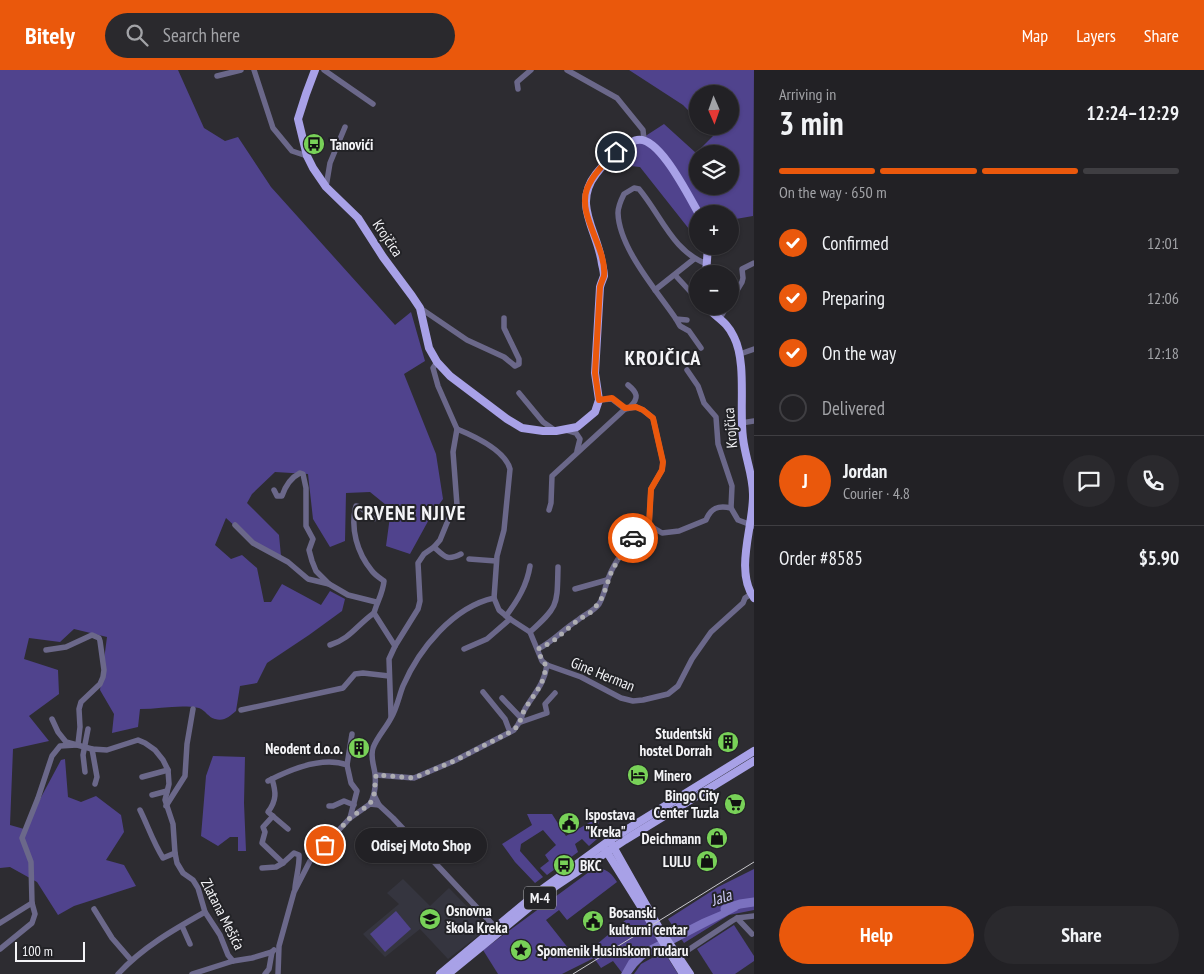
<!DOCTYPE html>
<html lang="en">
<head>
<meta charset="utf-8">
<style>
	body { margin:0; font-family:"PT Sans Narrow",sans-serif; background:#2a292d; color:#f1f3f6; height:100vh; display:flex; flex-direction:column; font-size:19px; white-space:nowrap }
	* { box-sizing:border-box; margin:0 }
	p { font-size:16px; color:#a2a3a7 }
	.icon { flex:none; width:28px; height:28px; fill:none; stroke:currentColor; stroke-width:2; stroke-linecap:round; stroke-linejoin:round }
	.map { position:relative; flex:1; overflow:hidden }
	.side { display:flex; flex-direction:column; background:#222125; width:450px }
	.side>* { flex:none }
	.needle { width:32px; rotate:178deg }
	.buttons { position:absolute; left:689px; top:15px; display:grid; gap:10px }
	.buttons a { display:grid; place-items:center; width:50px; height:50px; border-radius:50%; background:#222125; box-shadow:0 1px 4px #0004,0 0 0 1px #3f3e42; font-size:25px }
	.scale { position:absolute; left:15px; bottom:12px; width:70px; box-sizing:border-box; padding-left:5px; border:2px solid #f4f4f7; border-top:0; font-size:14px; line-height:18px; white-space:nowrap; color:#f4f4f7; -webkit-text-stroke:4px #232327; paint-order:stroke }
	.pin { position:absolute; display:grid; place-items:center; width:42px; height:42px; color:#fff; margin:-21px; border:2px solid #fff; border-radius:50%; box-shadow:0 1px 5px #0007 }
	.courier { position:absolute; display:grid; place-items:center; width:50px; height:50px; margin:-25px; border:4px solid #ea580c; border-radius:50%; background:#fff; color:#222; box-shadow:0 1px 6px #0007 }
	.bubble { position:absolute; height:35px; border-radius:18px; background:#222125; box-shadow:0 1px 4px #0004,0 0 0 1px #3f3e42; font-size:16px; font-weight:700; line-height:35px; text-align:center }
	.overview em { font-style:normal; font-weight:700 }
	.overview div { display:flex; flex-direction:column-reverse }
	.overview { display:flex; align-items:center; justify-content:space-between; height:85px; padding:0 25px }
	h1 { font-size:32px; font-weight:700; line-height:38px }
	.bar { display:grid; grid-template-columns:repeat(4,1fr); gap:8px 5px; align-content:center; height:60px; padding:0 25px }
	.bar i { height:6px; border-radius:4px; background:#3f3e42 }
	.bar .on { background:#ea580c }
	.bar p { grid-column:span 4 }
	.line { display:flex; align-items:center; gap:12px; padding:0 25px; border-top:1px solid #3f3e42 }
	.line div { flex:1 }
	.round { display:grid; place-items:center; flex:none; width:52px; height:52px; border-radius:26px; background:#2a292d }
	ol { padding:0 25px; list-style:none }
	li { display:flex; align-items:center; gap:15px; height:55px }
	li p { margin-inline-start:auto }
	li .icon { padding:5px; border-radius:50%; background:#ea580c; color:#fff; stroke-width:4 }
	li:last-child { color:#a2a3a7 }
	li i { width:28px; height:28px; border:2px solid #3f3e42; border-radius:50% }
	.action { display:flex; gap:10px; margin-top:auto; padding:10px 25px }
	.action a { flex:1; height:58px; border-radius:30px; background:#ea580c; color:#fff; font-size:20px; font-weight:700; line-height:58px; text-align:center }
	.action a+a { background:#2a292d; color:#f1f3f6 }
	header { display:flex; align-items:center; gap:30px; box-sizing:border-box; height:70px; padding:0 25px; background:#ea580c; color:#fff }
	header strong { font-size:24px }
	nav { display:flex; gap:28px; margin-inline-start:auto; font-size:18px }
	.search { width:350px; height:45px; background:#2a292d; display:flex; align-items:center; gap:12px; box-sizing:border-box; padding:0 18px; border-radius:28px; color:#a2a3a7; font-size:19px }
	main { display:flex; flex:1; min-height:0 }
	.map>svg:first-child { display:block }
	.built { fill:#35353f }
	.green { fill:#50438d; fill-rule:evenodd }
	.water { fill:#7b71bf }
	.lines { fill:none; stroke-linecap:round; stroke-linejoin:round }
	.river { stroke:#7b71bf; stroke-width:9 }
	.minor { stroke:#6b688a; stroke-width:5.5 }
	.major { stroke:#a8a1e7; stroke-width:8 }
	.rail { stroke:#c7c7cb; stroke-width:1 }
	.done { stroke:#aeaeb2; stroke-width:5; stroke-dasharray:0 9 }
	.route { stroke:#ea580c; stroke-width:6 }
	.labels { text-anchor:middle; dominant-baseline:central; stroke-width:4; stroke-linejoin:round; paint-order:stroke }
	.shield { fill:#232327; stroke:#b5b5b9; stroke-width:1 }
	.shield-label { font-size:14px; font-weight:bold; fill:#f4f4f7 }
	.poi-label { font-size:15px; font-weight:bold; fill:#f4f4f7; stroke:#232327; text-anchor:start }
	.street-label { font-size:15px; fill:#f4f4f7; stroke:#232327 }
	.water-label { font-size:16px; font-style:italic; fill:#ccc9f4; stroke:#232327 }
	.district-label { font-size:20px; font-weight:bold; letter-spacing:1px; fill:#f4f4f7; stroke:#232327 }
</style>
</head>
<body>
<header>
<strong>Bitely</strong>
<div class="search"><svg class="icon" aria-label="search" viewBox="0 0 24 24"><circle cx="10" cy="10" r="6"/><path d="M15 15l6 6"/></svg>Search here</div>
<nav><a>Map</a><a>Layers</a><a>Share</a></nav>
</header>
<main>
<div class="map">
<svg width="754" height="904" viewBox="0 0 754 904">
	<rect width="100%" height="100%" fill="#2d2c31"/>
	<polygon class="built" points="403,809 430,836 449,818 488,858 448,889 420,859 385,887 363,864 399,834 387,823"/>
	<g class="green">
		<path d="M 0,0 L 178,0 L 204,58 L 225,71 L 238,67 L 271,117 L 395,255 L 411,242 L 425,291 L 404,304 L 436,384 L 443,429 L 432,444 L 410,484 L 386,476 L 391,439 L 370,422 L 346,423 L 345,471 L 330,477 L 313,449 L 308,404 L 275,402 L 252,424 L 247,433 L 279,465 L 281,486 L 251,471 L 226,448 L 215,475 L 231,489 L 242,485 L 257,498 L 264,532 L 271,532 L 282,514 L 321,535 L 330,521 L 345,529 L 342,541 L 309,565 L 267,593 L 257,613 L 240,616 L 236,641 C 230,646 224,652 215,649 C 209,648 205,640 199,638 C 180,634 160,639 140,639 L 138,657 L 112,663 L 114,644 L 100,620 L 107,567 L 74,559 L 60,572 L 29,568 L 24,589 L 58,600 L 59,624 L 29,646 L 49,671 L 13,679 L 10,755 L 24,759 L 61,690 L 65,689 L 68,727 L 81,732 L 96,726 L 121,745 L 124,762 L 106,790 L 124,795 L 136,816 L 74,836 L 58,845 L 37,812 L 10,797 L 0,798 Z"/>
		<path d="M 629,0 L 754,0 L 753,146 L 730,150 L 730,144 L 698,144 L 697,157 L 689,159 L 640,97 L 620,95 L 613,87 L 664,54 L 696,83 L 714,65 L 705,56 L 730,56 L 730,24 L 698,24 L 697,49 L 683,35 ZM 698,84 L 730,84 L 730,116 L 698,116 Z"/>
		<polygon points="213,686 245,687 244,733 246,781 238,781 238,767 230,767 218,776 201,766 206,706"/>
		<polygon points="527,744 552,744 566,766 599,747 597,769 589,776 582,769 575,774 578,782 547,805 540,798 549,791 545,785 556,775 543,760 521,774 520,781 543,807 535,813 515,792 502,774 532,755"/>
		<path d="M 599,798 C 608,800 612,804 617,812 L 567,850 L 559,840 L 546,850 L 576,888 L 581,885 L 583,886 L 641,837 L 663,874 L 626,904 L 623,904 L 613,891 L 601,898 L 594,888 L 562,904 L 498,904 L 483,880 L 593,799 Z"/>
		<polygon points="754,799 754,840 729,845 684,873 668,849 718,817"/>
		<polygon points="396,841 411,859 385,882 370,864"/>
		<polygon points="734,855 754,886 754,891 735,904 713,904 697,879"/>
		<polygon points="661,883 666,885 678,904 634,904 641,894"/>
	</g>
	<polygon class="water" points="735,835 738,840 644,889 637,896 631,904 621,904 629,890 647,877 702,849"/>
	<g class="lines">
		<polyline class="river" points="725,839 740,834 754,832"/>
		<g class="minor">
			<polyline points="254,0 273,58 292,81 307,86"/>
			<polyline points="324,0 373,34"/>
			<polyline points="567,0 617,28 643,60 644,70"/>
			<polyline points="217,6 241,0"/>
			<polyline points="518,19 517,12 531,0"/>
			<polyline points="326,117 330,93 345,57"/>
			<polyline points="675,205 698,230"/>
			<polyline points="655,220 694,189"/>
			<polyline points="730,232 742,212 743,208 742,199 754,193"/>
			<polyline points="420,238 467,270 504,287 515,296 519,294 519,289 504,258 504,248"/>
			<polyline points="720,248 727,236"/>
			<polyline points="676,249 680,256 689,261 701,278"/>
			<path d="M 687,250 L 676,249 C 657,221 619,178 618,143 C 618,137 621,130 624,124 L 634,118 L 639,119 C 661,145 673,182 707,194"/>
			<polyline points="740,284 754,279"/>
			<polyline points="437,292 433,298 438,316 457,359"/>
			<polyline points="687,300 698,316 704,333 716,347 718,374 732,416 731,438"/>
			<path d="M 628,315 C 638,323 639,328 630,337"/>
			<polyline points="519,323 543,352 556,361"/>
			<polyline points="599,330 612,329 625,339"/>
			<polyline points="741,353 754,351"/>
			<polyline points="566,360 576,363 580,369 577,381"/>
			<path d="M 274,420 L 277,426 L 282,426 C 285,417 290,408 300,403 L 303,404 L 306,418 L 306,456 L 313,469 L 309,480 L 312,491 L 316,501 L 329,514"/>
			<path d="M 549,440 L 551,433 L 552,406 L 625,339 L 636,337 L 643,340 L 653,348 L 663,392 L 662,400 L 651,419 L 649,455 L 662,463 L 679,461 L 706,450 C 711,438 718,435 731,438 L 738,450 L 754,456"/>
			<path d="M 374,449 L 360,437 L 356,436 C 350,458 357,483 372,501 C 375,505 380,508 384,511 C 383,523 377,532 374,543 L 395,576"/>
			<polyline points="235,455 253,473 288,492 308,509 329,514 348,525 376,532"/>
			<path d="M 434,477 C 445,487 447,491 461,484"/>
			<polyline points="469,489 496,491"/>
			<polyline points="575,519 607,510"/>
			<polyline points="494,528 499,540 510,549 530,562 542,591 547,595"/>
			<path d="M 506,546 C 518,530 527,515 530,496"/>
			<path d="M 530,562 C 559,536 557,535 558,497"/>
			<path d="M 330,575 C 350,569 357,555 374,543"/>
			<polyline points="464,579 487,569 510,549"/>
			<path d="M 538,579 C 555,570 562,560 578,550 C 585,544 593,542 599,534 C 604,526 605,517 608,509 C 614,492 634,463 649,455"/>
			<polyline points="46,580 66,577 92,565 99,568 100,571 104,600 103,607 100,614 81,632 79,639 80,657 78,674"/>
			<polyline points="547,595 581,607 621,628 633,631 643,630 668,624 678,616 692,589 711,562 743,533 745,528 751,524"/>
			<polyline points="483,622 505,649 510,662"/>
			<polyline points="502,628 522,649"/>
			<polyline points="241,640 343,618 355,604 363,603 389,606"/>
			<polyline points="391,646 389,589 395,576 418,539 420,531 418,493 424,484 434,477 440,470 449,448 457,435 453,382 457,359"/>
			<polyline points="52,649 58,662 66,672 92,679 107,680 138,670 145,673 155,680 163,690 168,700 169,714 165,730 173,754 175,783 177,793 183,803 193,810 198,818 205,842 220,865 228,885 233,891 252,888 272,882"/>
			<polyline points="521,652 547,643 545,634 555,623"/>
			<polyline points="92,679 97,707 95,714"/>
			<polyline points="347,695 352,664"/>
			<polyline points="85,702 83,685 88,659"/>
			<path d="M 376,705 L 414,708 L 454,691 L 514,660 C 522,651 520,648 525,639 C 535,622 544,615 547,595"/>
			<polyline points="142,707 168,700"/>
			<path d="M 272,709 C 276,722 277,730 268,742 L 288,759"/>
			<path d="M 268,711 C 291,699 322,686 347,695 L 351,713 L 357,721 L 350,748"/>
			<polyline points="152,725 167,721"/>
			<polyline points="374,725 379,735 393,748 495,857"/>
			<path d="M 370,734 C 375,725 376,714 375,704 C 374,695 370,687 373,678 C 377,667 386,658 391,648 C 397,638 399,626 403,616 C 419,579 453,537 494,528 L 497,486 L 504,460 L 510,399 C 505,380 474,366 457,359"/>
			<polyline points="166,736 185,706 187,674 193,639"/>
			<polyline points="329,736 333,736 344,731 354,735"/>
			<path d="M 140,740 C 148,756 153,772 163,788 L 175,783"/>
			<path d="M 283,793 L 294,783 L 299,785 C 300,793 296,808 295,818"/>
			<polyline points="262,798 276,797 283,793 262,773 265,762 263,757 273,746"/>
			<polyline points="94,839 112,868 131,890"/>
			<polyline points="737,848 752,864"/>
			<polyline points="0,853 32,833"/>
			<polyline points="182,856 190,874"/>
			<polyline points="0,879 32,853 35,844 32,833 31,792 22,768 38,728 52,686 60,676 76,675"/>
			<polyline points="676,888 732,851 737,848 754,846"/>
			<path d="M 118,904 C 143,877 173,860 205,842"/>
			<polyline points="192,904 233,891"/>
			<polyline points="265,904 269,899 272,882 274,880"/>
			<polyline points="278,904 279,876 294,822 310,791 350,748 370,734 379,735"/>
		</g>
		<g class="major">
			<path d="M 315,0 L 306,24 L 298,49 L 307,86 L 313,98 L 326,117 L 358,148 L 383,187 L 412,226 L 420,238 L 429,278 L 437,292 L 450,306 L 507,349 L 522,358 L 543,361 L 556,361 L 577,357 L 595,342 L 599,330 L 595,303 L 600,217 C 601,213 603,209 604,206 C 604,202 603,198 602,194 C 598,161 572,135 596,104 C 605,92 615,83 627,75 C 630,74 634,70 637,70 C 659,65 689,127 699,144"/>
			<polyline points="706,204 708,176"/>
			<path d="M 706,236 C 716,248 726,250 734,267 C 747,293 739,338 743,368 C 745,387 753,405 753,424 C 754,455 734,500 754,528"/>
			<polyline points="611,773 659,858 690,904"/>
			<polyline points="605,779 683,904"/>
			<polyline points="440,904 537,823 610,770 754,681"/>
			<polyline points="448,904 553,818 625,770 754,691"/>
		</g>
		<polyline class="rail" points="573,904 754,792"/>
	</g>
	<g class="lines">
		<path class="done" d="M 325,775 L 350,748 L 370,734 L 374,725 L 376,705 L 414,708 L 454,691 L 514,660 C 522,651 520,648 525,639 C 535,622 544,616 546,595 L 542,591 L 538,579 L 552,572 L 578,550 L 591,542 L 598,534 L 603,526 L 612,500 L 633,468"/>
		<path class="route" d="M 616,82 C 605,93 593,104 587,119 C 577,145 607,178 604,206 C 603,209 601,213 600,217 L 595,303 L 599,330 L 612,328 L 625,338 L 636,337 L 643,340 L 653,348 L 663,392 L 662,400 L 651,419 L 649,454 L 640,460 L 633,468"/>
	</g>
	<defs>
		<g id="bus-disc" transform="scale(1.125)"><circle r="9.5" fill="#78d158" stroke="#232327"/><path d="M-5-6H5V4H4V6H2V4H-2V6H-4V4H-5ZM-3.5-4V0h7V-4ZM-3.5 1.2v1.5H-2V1.2ZM2 1.2v1.5H3.5V1.2Z" fill="#111"/></g>
		<g id="building-disc" transform="scale(1.125)"><circle r="9.5" fill="#78d158" stroke="#232327"/><path d="M-4-6H4V6H1V3H-1V6H-4ZM-2.5-4.3h1.7v1.8h-1.7ZM.8-4.3h1.7v1.8H.8ZM-2.5-1h1.7V.8h-1.7ZM.8-1h1.7V.8H.8Z" fill="#111"/></g>
		<g id="hotel-disc" transform="scale(1.125)"><circle r="9.5" fill="#78d158" stroke="#232327"/><path d="M-6-4.5h1.5V1H6V5H4.5V3h-9V5H-6ZM-4 0a1.8 1.8 0 1 1 3.6 0ZM.5 0V-2.5h3Q6-2.5 6 0Z" fill="#111"/></g>
		<g id="supermarket-disc" transform="scale(1.125)"><circle r="9.5" fill="#78d158" stroke="#232327"/><path d="M-6-5.5h2.5l.6 2H6L4.5 2H-2.5L-4.4-4H-6ZM-1.5 3.2a1.3 1.3 0 1 0 .1 0ZM3 3.2a1.3 1.3 0 1 0 .1 0Z" fill="#111"/></g>
		<g id="civic-disc" transform="scale(1.125)"><circle r="9.5" fill="#78d158" stroke="#232327"/><path d="M-.6-6.5H3V-4.5H.6V-3L4-1V1h2V6H-6V1h2V-1L-.6-3ZM-1.2 2.5V6h2.4V2.5Z" fill="#111"/></g>
		<g id="shop-disc" transform="scale(1.125)"><circle r="9.5" fill="#78d158" stroke="#232327"/><path d="M-5-2.5h2.3a2.7 3.5 0 0 1 5.4 0H5L5.5 6h-11ZM-1.5-2.5h3a1.5 2.3 0 0 0-3 0Z" fill="#111"/></g>
		<g id="school-disc" transform="scale(1.125)"><circle r="9.5" fill="#78d158" stroke="#232327"/><path d="M0-5L7-2L0 1L-7-2ZM-4 1L0 2.5L4 1V4Q0 6-4 4Z" fill="#111"/></g>
		<g id="sight-disc" transform="scale(1.125)"><circle r="9.5" fill="#78d158" stroke="#232327"/><path d="M0-6L1.8-2.2L6-1.7L2.9 1.2L3.7 5.4L0 3.3L-3.7 5.4L-2.9 1.2L-6-1.7L-1.8-2.2Z" fill="#111"/></g>
	</defs>
	<g fill-rule="evenodd">
		<use href="#bus-disc" x="314" y="74"/>
		<use href="#building-disc" x="728" y="672"/>
		<use href="#building-disc" x="359" y="678"/>
		<use href="#hotel-disc" x="638" y="705"/>
		<use href="#supermarket-disc" x="735" y="734"/>
		<use href="#civic-disc" x="569" y="753"/>
		<use href="#shop-disc" x="717" y="768"/>
		<use href="#shop-disc" x="707" y="791"/>
		<use href="#bus-disc" x="564" y="795"/>
		<use href="#school-disc" x="430" y="849"/>
		<use href="#civic-disc" x="593" y="851"/>
		<use href="#sight-disc" x="521" y="880"/>
	</g>
	<g class="labels">
		<rect class="shield" x="524" y="816.5" width="32" height="23" rx="4"/>
		<g class="shield-label">
			<text x="540" y="828">M-4</text>
		</g>
		<g class="poi-label">
			<text x="330" y="74">Tanovići</text>
			<text x="712" y="663" text-anchor="end">Studentski<tspan x="712" dy="17">hostel Dorrah</tspan></text>
			<text x="343" y="678" text-anchor="end">Neodent d.o.o.</text>
			<text x="654" y="705">Minero</text>
			<text x="719" y="725" text-anchor="end">Bingo City<tspan x="719" dy="17">Center Tuzla</tspan></text>
			<text x="585" y="744">Ispostava<tspan x="585" dy="17">"Kreka"</tspan></text>
			<text x="701" y="768" text-anchor="end">Deichmann</text>
			<text x="691" y="791" text-anchor="end">LULU</text>
			<text x="580" y="795">BKC</text>
			<text x="446" y="840">Osnovna<tspan x="446" dy="17">škola Kreka</tspan></text>
			<text x="609" y="842">Bosanski<tspan x="609" dy="17">kulturni centar</tspan></text>
			<text x="537" y="880">Spomenik Husinskom rudaru</text>
		</g>
		<g class="street-label">
			<text transform="translate(388 168) rotate(56)">Krojčica</text>
			<text transform="translate(730 358) rotate(-95)">Krojčica</text>
			<text transform="translate(603 604) rotate(22)">Gine Herman</text>
			<text transform="translate(223 844) rotate(63)">Zlatana Mešića</text>
		</g>
		<g class="water-label">
			<text transform="translate(721 827) rotate(-19)">Jala</text>
		</g>
		<g class="district-label">
			<text x="663" y="288">KROJČICA</text>
			<text x="410" y="443">CRVENE NJIVE</text>
		</g>
	</g>
</svg>
<div class="buttons">
<a><svg class="needle" viewBox="-14 -14 28 28"><path d="M0-13l5 13h-10z" fill="#e53935"/><path d="M0 13l5-13h-10z" fill="#a2a3a7"/></svg></a>
<a><svg class="icon" aria-label="layers" viewBox="0 0 24 24"><path d="M12 4l9 5-9 5-9-5zM3 14l9 5 9-5"/></svg></a>
<a>+</a>
<a>−</a>
</div>
<div class="scale">100 m</div>
<div class="pin" style="left:325px;top:775px;background:#ea580c"><svg class="icon" aria-label="bag" viewBox="0 0 24 24"><path d="M5 8h14l-1 12H6zM9 8a3 3 0 0 1 6 0"/></svg></div>
<div class="pin" style="left:616px;top:82px;background:#1f2937"><svg class="icon" aria-label="home" viewBox="0 0 24 24"><path d="M3 11l9-7 9 7M6 9v11h12V9"/></svg></div>
<div class="courier" style="left:633px;top:468px"><svg class="icon" aria-label="car" viewBox="0 0 24 24"><path d="M5 17H2v-5l4-1 3-4h7l3 4 3 1v5h-3M9 17h6M6 11h13"/><circle cx="7" cy="17" r="2"/><circle cx="17" cy="17" r="2"/></svg></div>
<div class="bubble" style="left:355px;top:758px;width:132px">Odisej Moto Shop</div>
</div>
<section class="side">
<div class="overview"><div><h1>3 min</h1><p>Arriving in</p></div><em>12:24–12:29</em></div>
<div class="bar"><i class="on"></i><i class="on"></i><i class="on"></i><i></i><p>On the way · 650 m</p></div>
<ol>
<li><svg class="icon" aria-label="check" viewBox="0 0 24 24"><path d="M5 12l5 5 9-10"/></svg>Confirmed<p>12:01</p></li>
<li><svg class="icon" aria-label="check" viewBox="0 0 24 24"><path d="M5 12l5 5 9-10"/></svg>Preparing<p>12:06</p></li>
<li><svg class="icon" aria-label="check" viewBox="0 0 24 24"><path d="M5 12l5 5 9-10"/></svg>On the way<p>12:18</p></li>
<li><i></i>Delivered</li>
</ol>
<div class="line" style="height:90px"><b class="round" style="background:#ea580c;color:#fff">J</b><div><b>Jordan</b><p>Courier · 4.8</p></div><a class="round"><svg class="icon" aria-label="chat" viewBox="0 0 24 24"><path d="M4 5h16v11H9l-5 4z"/></svg></a><a class="round"><svg class="icon" aria-label="phone" viewBox="0 0 24 24"><path d="M5 4h4l2 5-3 2q2 4 5 5l2-3 5 2v4C11 20 4 13 5 4z"/></svg></a></div>
<div class="line" style="height:65px"><div>Order #8585</div><b>$5.90</b></div>
<div class="action"><a>Help</a><a>Share</a></div>
</section>
</main>
</body>
</html>
